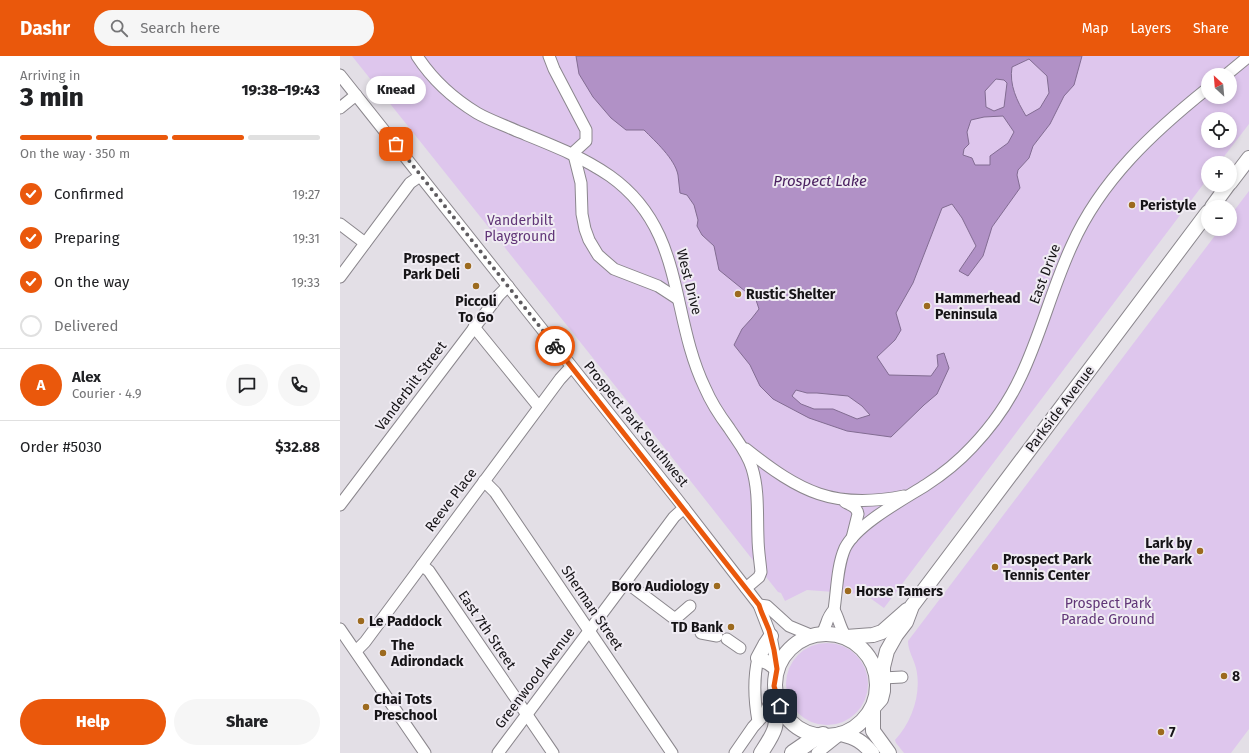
<!DOCTYPE html>
<html lang="en">
<head>
<meta charset="utf-8">
<style>
	body { margin:0; font-family:"Fira Sans",sans-serif; background:#f6f6f6; color:#202124; height:100vh; display:flex; flex-direction:column; font-size:15px; white-space:nowrap }
	* { box-sizing:border-box; margin:0 }
	p { font-size:13px; color:#757577 }
	.icon { flex:none; width:22px; height:22px; fill:none; stroke:currentColor; stroke-width:2; stroke-linecap:round; stroke-linejoin:round }
	.map { position:relative; flex:1; overflow:hidden }
	.side { display:flex; flex-direction:column; background:#fff; width:340px }
	.side>* { flex:none }
	.needle { width:26px; rotate:334deg }
	.buttons { position:absolute; left:861px; top:12px; display:grid; gap:8px }
	.buttons a { display:grid; place-items:center; width:36px; height:36px; border-radius:50%; background:#fff; box-shadow:0 2px 6px #0003; font-size:20px }
	.pin { position:absolute; display:grid; place-items:center; width:34px; height:34px; color:#fff; margin:-17px; border-radius:8px; box-shadow:0 2px 6px #0006 }
	.courier { position:absolute; display:grid; place-items:center; width:40px; height:40px; margin:-20px; border:3px solid #ea580c; border-radius:50%; background:#fff; color:#222; box-shadow:0 1px 5px #0007 }
	.bubble { position:absolute; height:28px; border-radius:14px; background:#fff; box-shadow:0 2px 6px #0003; font-size:13px; font-weight:800; line-height:28px; text-align:center }
	.head em { font-style:normal; font-weight:800 }
	.head div { display:flex; flex-direction:column-reverse }
	.head { display:flex; align-items:center; justify-content:space-between; height:68px; padding:0 20px }
	h1 { font-size:26px; font-weight:800; line-height:30px }
	.bar { display:grid; grid-template-columns:repeat(4,1fr); gap:6px 4px; align-content:center; height:48px; padding:0 20px }
	.bar i { height:5px; border-radius:3px; background:#e0e0e0 }
	.bar .selected { background:#ea580c }
	.bar p { grid-column:span 4 }
	.line { display:flex; align-items:center; gap:10px; padding:0 20px; border-top:1px solid #e0e0e0 }
	.line div { flex:1 }
	.round { display:grid; place-items:center; flex:none; width:42px; height:42px; border-radius:21px; background:#f6f6f6 }
	ol { padding:0 20px; list-style:none }
	li { display:flex; align-items:center; gap:12px; height:44px }
	li p { margin-inline-start:auto }
	li .icon { padding:4px; border-radius:50%; background:#ea580c; color:#fff; stroke-width:4 }
	li:last-child { color:#757577 }
	li i { width:22px; height:22px; border:2px solid #e0e0e0; border-radius:50% }
	.cta { display:flex; gap:8px; margin-top:auto; padding:8px 20px }
	.cta a { flex:1; height:46px; border-radius:24px; background:#ea580c; color:#fff; font-size:16px; font-weight:800; line-height:46px; text-align:center }
	.cta a+a { background:#f6f6f6; color:#202124 }
	header { display:flex; align-items:center; gap:24px; box-sizing:border-box; height:56px; padding:0 20px; background:#ea580c; color:#fff }
	header strong { font-size:19px }
	nav { display:flex; gap:22px; margin-inline-start:auto; font-size:14px }
	.search { width:280px; height:36px; background:#f6f6f6; display:flex; align-items:center; gap:10px; box-sizing:border-box; padding:0 14px; border-radius:22px; color:#757577; font-size:15px }
	main { display:flex; flex:1; min-height:0 }
	.map>svg:first-child { display:block }
	.green { fill:#dec6ed; fill-rule:evenodd }
	.water { fill:#b191c6; stroke:#826c92; fill-rule:evenodd }
	.lines { fill:none; stroke-linecap:round; stroke-linejoin:round }
	.minor-casing { stroke:#8b878d; stroke-width:13 }
	.major-casing { stroke:#8b878d; stroke-width:16 }
	.highway-casing { stroke:#8b878d; stroke-width:18 }
	.minor { stroke:#fff; stroke-width:11 }
	.major { stroke:#fff; stroke-width:14 }
	.highway { stroke:#fff; stroke-width:16 }
	.done { stroke:#5e5b5f; stroke-width:4; stroke-dasharray:0 7.2 }
	.route { stroke:#ea580c; stroke-width:5 }
	.poi-dot { fill:#9c6a1e; stroke:#f0ecf3; stroke-width:1.5 }
	.labels { text-anchor:middle; dominant-baseline:central; stroke-width:4; stroke-linejoin:round; paint-order:stroke }
	.poi-label { font-size:14px; font-weight:bold; fill:#161417; stroke:#f0ecf3; text-anchor:start }
	.park-label { font-size:14px; fill:#613678; stroke:#f0ecf3 }
	.street-label { font-size:14px; fill:#161417; stroke:#f0ecf3 }
	.water-label { font-size:15px; font-style:italic; fill:#4b2161; stroke:#f0ecf3 }
</style>
</head>
<body>
<header>
<strong>Dashr</strong>
<div class="search"><svg class="icon" aria-label="search" viewBox="0 0 24 24"><circle cx="10" cy="10" r="6"/><path d="M15 15l6 6"/></svg>Search here</div>
<nav><a>Map</a><a>Layers</a><a>Share</a></nav>
</header>
<main>
<section class="side">
<div class="head"><div><h1>3 min</h1><p>Arriving in</p></div><em>19:38–19:43</em></div>
<div class="bar"><i class="selected"></i><i class="selected"></i><i class="selected"></i><i></i><p>On the way · 350 m</p></div>
<ol>
<li><svg class="icon" aria-label="check" viewBox="0 0 24 24"><path d="M5 12l5 5 9-10"/></svg>Confirmed<p>19:27</p></li>
<li><svg class="icon" aria-label="check" viewBox="0 0 24 24"><path d="M5 12l5 5 9-10"/></svg>Preparing<p>19:31</p></li>
<li><svg class="icon" aria-label="check" viewBox="0 0 24 24"><path d="M5 12l5 5 9-10"/></svg>On the way<p>19:33</p></li>
<li><i></i>Delivered</li>
</ol>
<div class="line" style="height:72px"><b class="round" style="background:#ea580c;color:#fff">A</b><div><b>Alex</b><p>Courier · 4.9</p></div><a class="round"><svg class="icon" aria-label="chat" viewBox="0 0 24 24"><path d="M4 5h16v11H9l-5 4z"/></svg></a><a class="round"><svg class="icon" aria-label="phone" viewBox="0 0 24 24"><path d="M5 4h4l2 5-3 2q2 4 5 5l2-3 5 2v4C11 20 4 13 5 4z"/></svg></a></div>
<div class="line" style="height:52px"><div>Order #5030</div><b>$32.88</b></div>
<div class="cta"><a>Help</a><a>Share</a></div>
</section>
<div class="map">
<svg width="909" height="697" viewBox="0 0 909 697">
	<rect width="100%" height="100%" fill="#e3dfe6"/>
	<g class="green">
		<path d="M 12,0 L 909,0 L 909,68 L 879,107 L 868,107 L 868,122 L 544,552 L 530,542 L 521,538 L 467,534 L 445,545 L 441,537 L 438,536 L 312,376 ZM 868,19 L 890,19 L 890,41 L 868,41 ZM 868,63 L 890,63 L 890,85 L 868,85 Z"/>
		<path d="M 909,135 L 909,673 L 891,697 L 564,697 L 556,687 L 555,684 C 572,666 582,637 576,612 C 574,603 568,595 568,585 L 880,173 L 890,173 L 890,160 Z"/>
		<circle cx="487" cy="628" r="41"/>
	</g>
	<path class="water" d="M 236,0 L 742,0 L 734,29 L 724,40 L 710,68 L 693,90 L 689,102 L 678,114 L 677,119 L 680,132 L 652,171 L 643,200 L 628,220 L 619,215 L 636,190 L 622,162 L 612,148 L 602,152 L 573,227 L 556,257 L 561,274 L 555,284 L 537,301 L 549,319 L 591,320 L 598,310 L 597,299 L 604,297 L 609,312 L 597,338 L 584,349 L 551,381 L 507,375 L 469,362 L 433,343 L 420,330 L 410,309 L 394,289 L 402,273 L 412,262 L 419,253 L 416,244 L 379,214 L 374,190 L 362,179 L 357,170 L 358,164 L 354,149 L 347,139 L 340,137 C 339,131 339,125 338,119 C 335,103 315,85 304,74 L 286,74 L 271,62 L 253,41 L 239,18 ZM 689,3 L 707,20 L 709,37 L 700,52 L 686,60 C 677,45 669,29 672,11 ZM 656,23 L 664,24 L 667,27 L 664,51 L 654,55 L 646,51 L 645,35 ZM 663,60 L 674,76 L 668,87 L 650,100 L 650,109 L 635,109 L 632,102 L 623,99 L 624,93 L 629,88 L 627,76 L 631,64 L 644,61 ZM 456,334 L 467,337 L 477,337 L 508,340 L 522,350 L 530,359 L 517,363 L 493,353 L 474,353 L 461,348 L 452,340 Z"/>
	<g class="lines">
		<g class="minor-casing">
			<g id="minor">
				<path d="M 77,0 C 92,23 114,43 137,57 C 149,64 164,69 177,75 C 209,88 241,100 270,120 C 346,174 329,257 365,332 C 371,346 380,360 389,372 C 398,386 407,396 412,412 C 419,434 417,459 418,482 C 418,493 420,505 421,516 L 419,521 L 406,532"/>
				<polyline points="209,0 214,13 246,74 246,85 235,95 234,99 241,127 242,158 245,173 249,184 258,199 274,213 318,230 338,243"/>
				<polyline points="0,19 337,443 419,549 431,580 437,613"/>
				<polyline points="886,19 909,0"/>
				<polyline points="0,52 16,39"/>
				<polyline points="0,168 25,187"/>
				<polyline points="0,221 70,127 80,120"/>
				<polyline points="134,271 199,351"/>
				<path d="M 406,393 C 460,436 494,454 564,440"/>
				<polyline points="144,425 155,436 332,697"/>
				<path d="M 505,446 C 511,449 517,451 518,458 L 512,482"/>
				<polyline points="0,449 159,239 168,230"/>
				<polyline points="82,509 89,515 213,697"/>
				<polyline points="286,526 335,563 350,550"/>
				<polyline points="419,549 427,550 449,570 473,580"/>
				<path d="M 494,554 C 497,534 497,510 505,492 C 517,468 564,443 586,429 C 603,418 619,405 632,391 C 652,370 669,346 681,320 C 701,278 712,232 732,189 C 761,124 813,76 868,32"/>
				<polyline points="0,573 85,697"/>
				<polyline points="361,577 377,580"/>
				<path d="M 481,578 C 488,570 485,563 494,554 C 499,563 500,572 506,581"/>
				<polyline points="387,583 400,592"/>
				<polyline points="16,595 25,586 220,323 231,311"/>
				<polyline points="543,622 562,621"/>
				<path d="M 418,665 C 414,643 413,624 418,602"/>
				<polyline points="158,697 334,461 344,452"/>
				<polyline points="395,697 413,671 424,659 432,642"/>
				<polyline points="477,697 501,678"/>
			</g>
		</g>
		<g class="major-casing">
			<g id="major">
				<polyline points="890,127 909,102"/>
				<polyline points="872,151 888,129"/>
				<circle cx="486" cy="629" r="51"/>
				<polyline points="431,580 425,589 418,602 429,607 437,613"/>
				<polyline points="506,581 533,579 542,576 567,554"/>
				<polyline points="533,652 541,643 543,635 543,611 547,595 556,579 566,566 572,550 868,156"/>
				<polyline points="533,652 533,675 549,697"/>
				<path d="M 501,678 C 516,682 522,685 532,697"/>
				<path d="M 421,697 C 434,677 440,670 433,646"/>
			</g>
		</g>
		<g class="highway-casing">
			<polyline id="highway" points="453,697 472,684 483,679"/>
		</g>
		<use href="#minor" class="minor"/>
		<use href="#major" class="major"/>
		<use href="#highway" class="highway"/>
	</g>
	<g class="lines">
		<polyline class="done" points="56,88 215,290"/>
		<polyline class="route" points="215,290 419,549 421,555 429,574 434,594 437,613 434,630 440,650"/>
	</g>
	<g class="poi-dot">
		<circle cx="792" cy="149" r="4"/>
		<circle cx="128" cy="210" r="4"/>
		<circle cx="136" cy="230" r="4"/>
		<circle cx="398" cy="238" r="4"/>
		<circle cx="587" cy="250" r="4"/>
		<circle cx="860" cy="495" r="4"/>
		<circle cx="655" cy="511" r="4"/>
		<circle cx="377" cy="530" r="4"/>
		<circle cx="508" cy="535" r="4"/>
		<circle cx="21" cy="565" r="4"/>
		<circle cx="391" cy="571" r="4"/>
		<circle cx="43" cy="597" r="4"/>
		<circle cx="884" cy="620" r="4"/>
		<circle cx="26" cy="651" r="4"/>
		<circle cx="821" cy="676" r="4"/>
	</g>
	<g class="labels">
		<g class="poi-label">
			<text x="800" y="149">Peristyle</text>
			<text x="120" y="202" text-anchor="end">Prospect<tspan x="120" dy="16">Park Deli</tspan></text>
			<text x="406" y="238">Rustic Shelter</text>
			<text x="595" y="242">Hammerhead<tspan x="595" dy="16">Peninsula</tspan></text>
			<text x="136" y="245" text-anchor="middle">Piccoli<tspan x="136" dy="16">To Go</tspan></text>
			<text x="852" y="487" text-anchor="end">Lark by<tspan x="852" dy="16">the Park</tspan></text>
			<text x="663" y="503">Prospect Park<tspan x="663" dy="16">Tennis Center</tspan></text>
			<text x="369" y="530" text-anchor="end">Boro Audiology</text>
			<text x="516" y="535">Horse Tamers</text>
			<text x="29" y="565">Le Paddock</text>
			<text x="383" y="571" text-anchor="end">TD Bank</text>
			<text x="51" y="589">The<tspan x="51" dy="16">Adirondack</tspan></text>
			<text x="892" y="620">8</text>
			<text x="34" y="643">Chai Tots<tspan x="34" dy="16">Preschool</tspan></text>
			<text x="829" y="676">7</text>
		</g>
		<g class="park-label">
			<text x="180" y="164">Vanderbilt<tspan x="180" dy="16">Playground</tspan></text>
			<text x="768" y="547">Prospect Park<tspan x="768" dy="16">Parade Ground</tspan></text>
		</g>
		<g class="street-label">
			<text transform="translate(705 218) rotate(-69)">East Drive</text>
			<text transform="translate(349 226) rotate(76)">West Drive</text>
			<text transform="translate(71 330) rotate(-53)">Vanderbilt Street</text>
			<text transform="translate(720 353) rotate(-53)">Parkside Avenue</text>
			<text transform="translate(296 368) rotate(51)">Prospect Park Southwest</text>
			<text transform="translate(111 444) rotate(-53)">Reeve Place</text>
			<text transform="translate(252 552) rotate(56)">Sherman Street</text>
			<text transform="translate(147 574) rotate(56)">East 7th Street</text>
			<text transform="translate(195 622) rotate(-53)">Greenwood Avenue</text>
		</g>
		<g class="water-label">
			<text x="480" y="125">Prospect Lake</text>
		</g>
	</g>
</svg>
<div class="buttons">
<a><svg class="needle" viewBox="-14 -14 28 28"><path d="M0-13l5 13h-10z" fill="#e53935"/><path d="M0 13l5-13h-10z" fill="#757577"/></svg></a>
<a><svg class="icon" aria-label="locate" viewBox="0 0 24 24"><circle cx="12" cy="12" r="6"/><path d="M12 2v4M12 18v4M2 12h4M18 12h4"/></svg></a>
<a>+</a>
<a>−</a>
</div>
<div class="pin" style="left:56px;top:88px;background:#ea580c"><svg class="icon" aria-label="bag" viewBox="0 0 24 24"><path d="M5 8h14l-1 12H6zM9 8a3 3 0 0 1 6 0"/></svg></div>
<div class="pin" style="left:440px;top:650px;background:#1f2937"><svg class="icon" aria-label="home" viewBox="0 0 24 24"><path d="M3 11l9-7 9 7M6 9v11h12V9"/></svg></div>
<div class="courier" style="left:215px;top:290px"><svg class="icon" aria-label="bike" viewBox="0 0 24 24"><circle cx="6" cy="16" r="4"/><circle cx="18" cy="16" r="4"/><path d="M6 16l4-8h5l3 8M10 8l3 8H6M13 5h3"/></svg></div>
<div class="bubble" style="left:26px;top:20px;width:60px">Knead</div>
</div>
</main>
</body>
</html>
